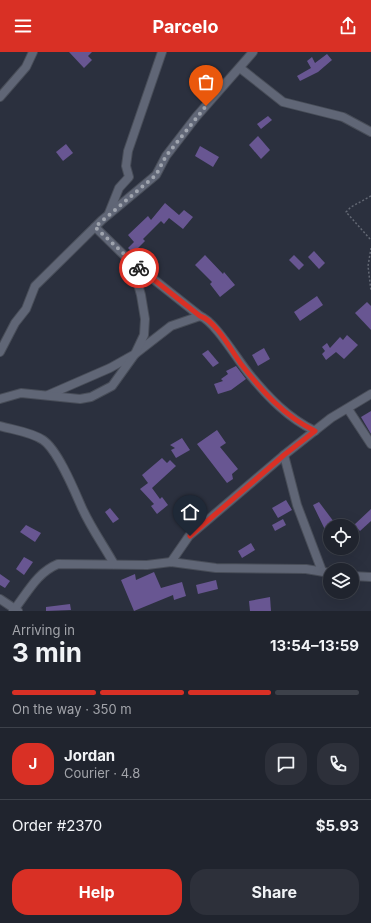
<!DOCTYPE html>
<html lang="en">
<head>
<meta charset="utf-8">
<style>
	body { margin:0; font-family:Inter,sans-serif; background:#2d303a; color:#f1f3f6; height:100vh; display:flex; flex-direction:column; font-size:15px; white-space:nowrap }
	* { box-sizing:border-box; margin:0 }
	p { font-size:13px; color:#a2a4aa }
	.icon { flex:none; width:22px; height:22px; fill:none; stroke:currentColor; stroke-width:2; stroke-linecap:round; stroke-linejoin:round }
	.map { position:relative; height:559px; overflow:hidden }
	.side { display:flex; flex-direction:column; background:#20242e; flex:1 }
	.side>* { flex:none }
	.controls { position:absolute; left:323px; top:467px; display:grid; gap:8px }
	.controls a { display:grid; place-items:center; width:36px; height:36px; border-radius:50%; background:#20242e; box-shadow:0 4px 16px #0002,0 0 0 1px #3d414a; font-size:20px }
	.pin { position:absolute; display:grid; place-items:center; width:34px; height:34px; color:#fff; margin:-41px -17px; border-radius:50% 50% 50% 0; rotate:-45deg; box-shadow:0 0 4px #0007 }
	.pin .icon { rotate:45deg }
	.courier { position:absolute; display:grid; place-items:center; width:40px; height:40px; margin:-20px; border:3px solid #d93025; border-radius:50%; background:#fff; color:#222; box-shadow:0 1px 5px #0007 }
	.overview em { font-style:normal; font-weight:700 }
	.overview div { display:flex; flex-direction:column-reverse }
	.overview { display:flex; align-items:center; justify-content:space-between; height:68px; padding:0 12px }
	h1 { font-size:26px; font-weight:700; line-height:30px }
	.bar { display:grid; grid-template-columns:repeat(4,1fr); gap:6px 4px; align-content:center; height:48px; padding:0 12px }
	.bar i { height:5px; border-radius:3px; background:#3d414a }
	.bar .selected { background:#d93025 }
	.bar p { grid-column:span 4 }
	.line { display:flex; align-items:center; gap:10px; padding:0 12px; border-top:1px solid #3d414a }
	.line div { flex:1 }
	.round { display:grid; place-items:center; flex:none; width:42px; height:42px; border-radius:16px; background:#2d303a }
	.action { display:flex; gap:8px; margin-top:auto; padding:8px 12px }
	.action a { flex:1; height:46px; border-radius:16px; background:#d93025; color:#fff; font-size:16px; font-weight:700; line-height:46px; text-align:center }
	.action a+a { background:#2d303a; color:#f1f3f6 }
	header { display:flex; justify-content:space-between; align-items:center; height:52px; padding:0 12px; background:#d93025; color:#fff; font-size:18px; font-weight:700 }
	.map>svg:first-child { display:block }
	.building { fill:#685692 }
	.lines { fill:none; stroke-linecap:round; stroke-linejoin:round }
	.minor-casing { stroke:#484d58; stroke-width:10 }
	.path { stroke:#636874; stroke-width:1.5; stroke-dasharray:2 2; stroke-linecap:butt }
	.minor { stroke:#606676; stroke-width:8 }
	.done { stroke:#9fa4ae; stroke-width:4; stroke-dasharray:0 7.2 }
	.route { stroke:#d93025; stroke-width:5 }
</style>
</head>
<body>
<header><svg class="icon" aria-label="menu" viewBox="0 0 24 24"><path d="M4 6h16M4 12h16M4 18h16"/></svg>Parcelo<svg class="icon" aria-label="share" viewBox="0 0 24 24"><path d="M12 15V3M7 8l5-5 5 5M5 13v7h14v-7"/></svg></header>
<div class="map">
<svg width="371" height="559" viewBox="0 0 371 559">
	<rect width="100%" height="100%" fill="#2b303e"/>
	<g class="building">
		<polygon points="69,0 92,0 88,4 92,8 84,16"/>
		<polygon points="327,2 332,8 318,20 300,29 297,24 311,16 307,9 312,5 315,11"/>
		<polygon points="268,64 272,68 261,77 257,72"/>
		<polygon points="258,84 270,98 261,107 249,93"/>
		<polygon points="66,92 73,101 63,109 56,100"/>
		<polygon points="200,94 219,105 213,115 195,104"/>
		<polygon points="165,151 179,163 184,158 193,165 183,177 169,166 164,172 161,169 143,187 145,189 133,201 128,196 134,190 128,183 148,164 151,168"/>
		<polygon points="314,199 325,211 319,217 308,205"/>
		<polygon points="205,203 223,222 224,220 235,233 220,245 210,232 212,230 195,213"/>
		<polygon points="294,203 304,213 299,218 289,208"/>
		<polygon points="317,244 323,253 300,269 294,260"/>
		<polygon points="367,250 371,254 371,278 355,261"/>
		<polygon points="347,283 358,293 344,307 336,300 326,308 322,302 325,299 322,295 327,291 330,296 340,285 343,288"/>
		<polygon points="264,296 270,307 258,314 252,303"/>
		<polygon points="208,298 219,311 213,315 202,302"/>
		<polygon points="236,314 246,327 231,338 218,342 214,332 223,329 221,327 228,322 226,319"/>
		<polygon points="371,359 371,382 361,365"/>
		<polygon points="217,378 226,391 220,395 238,417 232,422 233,427 227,431 197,392"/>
		<polygon points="182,386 190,398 176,406 171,398 175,396 170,393"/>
		<polygon points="162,406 167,411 170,408 176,414 152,436 160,447 162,445 168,453 157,462 151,454 154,452 140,437 148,431 142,423"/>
		<polygon points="286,448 292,458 278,466 272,456"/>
		<polygon points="319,450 337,474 330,474 330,488 313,453"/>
		<polygon points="110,456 119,467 113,471 105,460"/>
		<polygon points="371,457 371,469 360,479 354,473"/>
		<polygon points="283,467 286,473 275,479 272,473"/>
		<polygon points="26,473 41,481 35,490 20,480"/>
		<polygon points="251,491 255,498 242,506 238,499"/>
		<polygon points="24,505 33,510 24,523 16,517"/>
		<polygon points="154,520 161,536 182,530 186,544 174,548 173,543 134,559 121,528 135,522 136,528"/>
		<polygon points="0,522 10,529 5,536 0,533"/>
		<polygon points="216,528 218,537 198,542 196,533"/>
		<polygon points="270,545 271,559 250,559 249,549"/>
		<polygon points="70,552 71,558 46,559 46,555"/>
	</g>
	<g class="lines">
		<g class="minor-casing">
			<g id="minor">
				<polyline points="240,16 283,50 343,65 371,80"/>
				<polyline points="0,45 26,15 33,0"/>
				<polyline points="109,161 119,136 129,125 126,114 128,99 162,0"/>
				<polyline points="133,211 200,264"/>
				<polyline points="0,300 15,271 26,257 35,234 102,168 156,123 166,104 196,65 253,0"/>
				<path d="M 48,343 L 110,316 L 135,302 L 171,274 L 200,264 C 215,269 238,309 250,323 C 268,345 288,366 315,379"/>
				<polyline points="0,347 21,341 80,347 91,345 112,334 135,302 144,283 145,267 141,243 132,211 95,175"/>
				<polyline points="348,357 371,392"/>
				<path d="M 0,374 C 14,378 31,380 43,388 C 58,398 75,440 82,456 C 91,476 104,494 114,512"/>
				<polyline points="284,403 297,453 322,519"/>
				<polyline points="171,510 189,484 284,403 331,366 371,342"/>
				<polyline points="352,524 371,525"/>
				<polyline points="0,547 18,559"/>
				<path d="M 13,559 C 27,542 36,521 58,512 L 147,513 L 171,510 L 216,516 L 306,517 L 330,521"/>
			</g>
		</g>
		<g class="path">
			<polyline points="371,144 351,155 346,160 371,188"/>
			<polyline points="371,196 368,214 371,239"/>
		</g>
		<use href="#minor" class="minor"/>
	</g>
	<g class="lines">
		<polyline class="done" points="139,216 95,175 156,123 166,104 206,54"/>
		<path class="route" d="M 139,216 L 200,264 C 216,269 231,298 241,312 C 262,339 284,364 315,379 L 284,403 L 190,484"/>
	</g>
</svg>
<div class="controls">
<a><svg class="icon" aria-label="locate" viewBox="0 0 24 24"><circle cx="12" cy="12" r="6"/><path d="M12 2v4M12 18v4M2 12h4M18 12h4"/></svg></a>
<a><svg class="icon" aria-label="layers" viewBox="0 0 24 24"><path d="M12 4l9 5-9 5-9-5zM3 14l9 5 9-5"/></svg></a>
</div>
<div class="pin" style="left:206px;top:54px;background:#ea580c"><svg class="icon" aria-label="bag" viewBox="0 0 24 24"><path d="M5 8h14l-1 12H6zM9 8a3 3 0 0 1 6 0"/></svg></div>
<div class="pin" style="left:190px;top:484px;background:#1f2937"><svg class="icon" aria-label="home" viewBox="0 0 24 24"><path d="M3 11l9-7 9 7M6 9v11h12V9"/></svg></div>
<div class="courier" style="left:139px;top:216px"><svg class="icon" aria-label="bike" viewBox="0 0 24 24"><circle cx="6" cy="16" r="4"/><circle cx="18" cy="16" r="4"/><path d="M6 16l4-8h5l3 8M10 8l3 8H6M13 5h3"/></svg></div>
</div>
<section class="side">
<div class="overview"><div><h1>3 min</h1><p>Arriving in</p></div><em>13:54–13:59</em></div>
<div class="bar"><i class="selected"></i><i class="selected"></i><i class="selected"></i><i></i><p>On the way · 350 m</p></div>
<div class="line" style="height:72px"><b class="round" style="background:#d93025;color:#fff">J</b><div><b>Jordan</b><p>Courier · 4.8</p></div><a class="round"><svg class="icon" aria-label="chat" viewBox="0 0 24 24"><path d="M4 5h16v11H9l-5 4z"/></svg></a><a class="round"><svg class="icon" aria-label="phone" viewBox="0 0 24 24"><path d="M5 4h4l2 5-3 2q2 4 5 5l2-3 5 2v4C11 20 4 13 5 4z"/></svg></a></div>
<div class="line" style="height:52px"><div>Order #2370</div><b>$5.93</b></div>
<div class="action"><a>Help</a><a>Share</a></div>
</section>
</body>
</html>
